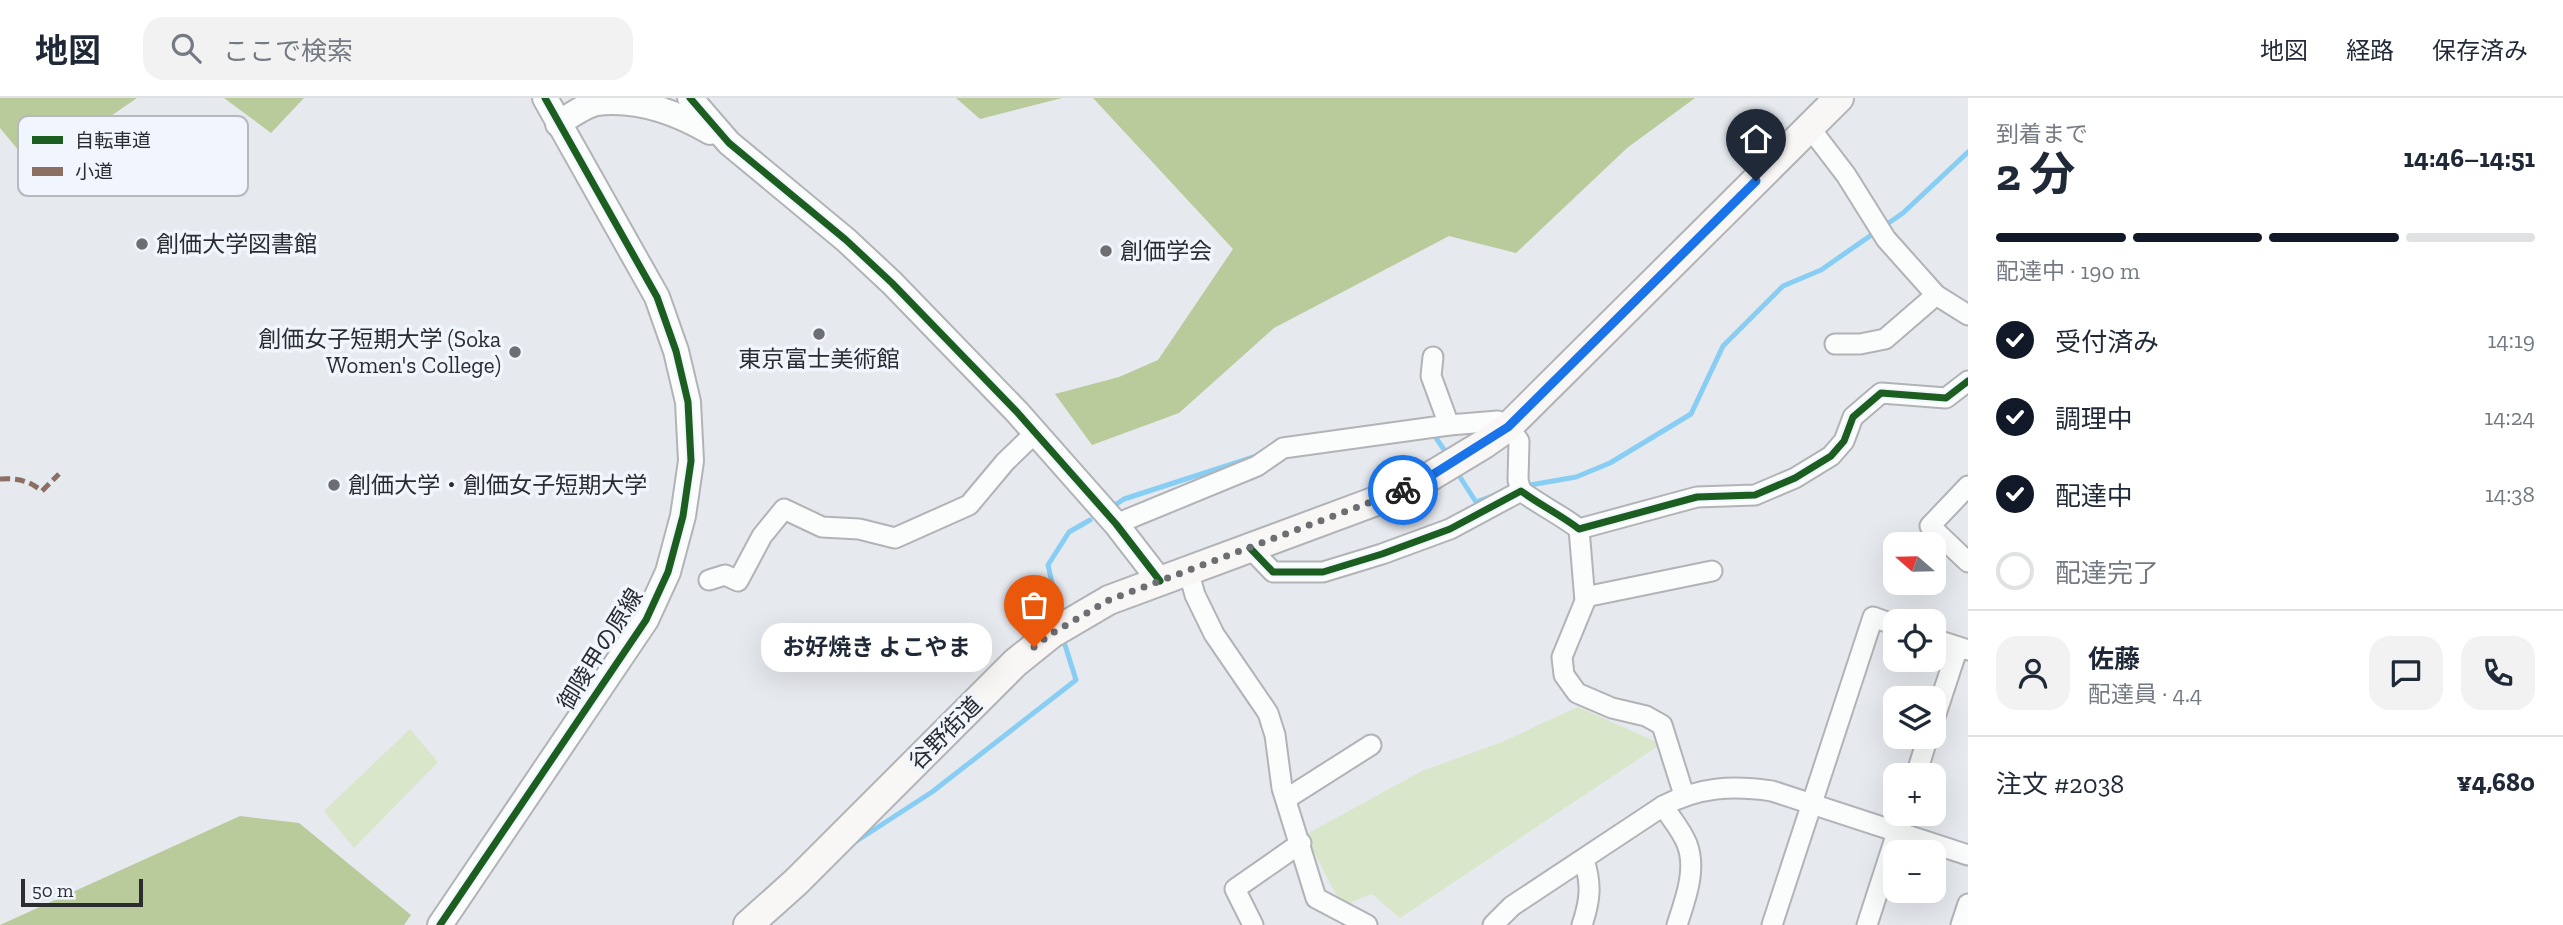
<!DOCTYPE html>
<html lang="ja">
<head>
<meta charset="utf-8">
<style>
	body { margin:0; font-family:"Zilla Slab","Noto Sans JP",serif; background:#f2f2f3; color:#1f2937; height:100vh; display:flex; flex-direction:column; font-size:26px; white-space:nowrap }
	* { box-sizing:border-box; margin:0 }
	p { font-size:23px; color:#747a83 }
	.icon { flex:none; width:38px; height:38px; fill:none; stroke:currentColor; stroke-width:2; stroke-linecap:round; stroke-linejoin:round }
	.map { position:relative; flex:1; overflow:hidden }
	.drawer { display:flex; flex-direction:column; background:#fff; width:595px }
	.drawer>* { flex:none }
	.needle { width:46px; rotate:290deg }
	.tools { position:absolute; left:1883px; top:434px; display:grid; gap:14px }
	.tools a { display:grid; place-items:center; width:63px; height:63px; border-radius:14px; background:#fff; box-shadow:0 7px 28px #0002; font-size:35px }
	.scale { position:absolute; left:21px; bottom:18px; width:122px; box-sizing:border-box; padding-left:7px; border:4px solid #2a2c30; border-top:0; font-size:19px; line-height:24px; white-space:nowrap; color:#2a2c30; -webkit-text-stroke:5px #f1f5fd; paint-order:stroke }
	.pin { position:absolute; display:grid; place-items:center; width:60px; height:60px; color:#fff; margin:-72px -30px; border-radius:50% 50% 50% 0; rotate:-45deg; box-shadow:0 0 7px #0007 }
	.pin .icon { rotate:45deg }
	.courier { position:absolute; display:grid; place-items:center; width:70px; height:70px; margin:-35px; border:5px solid #1a73e8; border-radius:50%; background:#fff; color:#222; box-shadow:0 2px 9px #0007 }
	.bubble { position:absolute; height:49px; border-radius:21px; background:#fff; box-shadow:0 7px 28px #0002; font-size:23px; font-weight:700; line-height:49px; text-align:center }
	.headline em { font-style:normal; font-weight:700 }
	.headline div { display:flex; flex-direction:column-reverse }
	.headline { display:flex; align-items:center; justify-content:space-between; height:119px; padding:0 28px }
	h1 { font-size:46px; font-weight:700; line-height:52px }
	.bar { display:grid; grid-template-columns:repeat(4,1fr); gap:10px 7px; align-content:center; height:84px; padding:0 28px }
	.bar i { height:9px; border-radius:5px; background:#e0e1e3 }
	.bar .active { background:#111827 }
	.bar p { grid-column:span 4 }
	.line { display:flex; align-items:center; gap:18px; padding:0 28px; border-top:2px solid #e0e1e3 }
	.line div { flex:1 }
	.round { display:grid; place-items:center; flex:none; width:74px; height:74px; border-radius:21px; background:#f2f2f3 }
	ol { padding:0 28px; list-style:none }
	li { display:flex; align-items:center; gap:21px; height:77px }
	li p { margin-inline-start:auto }
	li .icon { padding:7px; border-radius:50%; background:#111827; color:#fff; stroke-width:4 }
	li:last-child { color:#747a83 }
	li i { width:38px; height:38px; border:4px solid #e0e1e3; border-radius:50% }
	header { display:flex; align-items:center; gap:42px; box-sizing:border-box; height:98px; padding:0 35px; background:#fff; border-bottom:2px solid #e0e1e3 }
	header strong { font-size:33px }
	nav { display:flex; gap:38px; margin-inline-start:auto; font-size:24px }
	.search { width:490px; height:63px; background:#f2f2f3; display:flex; align-items:center; gap:18px; box-sizing:border-box; padding:0 24px; border-radius:21px; color:#747a83; font-size:26px }
	main { display:flex; flex:1; min-height:0 }
	.map>svg:first-child { display:block }
	.green { fill:#dae6ca }
	.forest { fill:#b9ca9b }
	.lines { fill:none; stroke-linecap:round; stroke-linejoin:round }
	.stream { stroke:#88cef4; stroke-width:5 }
	.minor-casing { stroke:#b1b3b7; stroke-width:23 }
	.tertiary-casing { stroke:#b1b3b7; stroke-width:28 }
	.secondary-casing { stroke:#b1b3b7; stroke-width:32 }
	.minor { stroke:#fbfcfc; stroke-width:19 }
	.tertiary { stroke:#fbfcfc; stroke-width:24 }
	.secondary { stroke:#f9f7f6; stroke-width:28 }
	.quiet { stroke:#8d6e63; stroke-width:5; stroke-dasharray:10 5; stroke-linecap:butt }
	.cycleway-casing { stroke:#f1f5fd; stroke-width:11 }
	.cycleway { stroke:#1b5e20; stroke-width:7 }
	.done { stroke:#6c6e72; stroke-width:7; stroke-dasharray:0 12.6 }
	.route { stroke:#1a73e8; stroke-width:9 }
	.poi-dot { fill:#6c6e72; stroke:#f1f5fd; stroke-width:2.5 }
	.labels { text-anchor:middle; dominant-baseline:central; stroke-width:7; stroke-linejoin:round; paint-order:stroke }
	.poi-label { font-size:23px; fill:#2a2c30; stroke:#f1f5fd; text-anchor:start }
	.street-label { font-size:23px; fill:#2a2c30; stroke:#f1f5fd }
	.key { fill:#f1f5fd; stroke:#b5b9c0; stroke-width:2 }
	.key-label { font-size:19px; fill:#2a2c30 }
</style>
</head>
<body>
<header>
<strong>地図</strong>
<div class="search"><svg class="icon" aria-label="search" viewBox="0 0 24 24"><circle cx="10" cy="10" r="6"/><path d="M15 15l6 6"/></svg>ここで検索</div>
<nav><a>地図</a><a>経路</a><a>保存済み</a></nav>
</header>
<main>
<div class="map">
<svg width="1968" height="827" viewBox="0 0 1968 827">
	<rect width="100%" height="100%" fill="#e6e9ee"/>
	<g class="green">
		<polygon points="1578,609 1661,646 1400,820 1372,796 1342,808 1305,737 1422,673 1502,644"/>
		<polygon points="410,631 438,664 354,750 324,713"/>
	</g>
	<g class="forest">
		<polygon points="0,0 137,0 34,71 0,30"/>
		<polygon points="224,0 304,0 271,35"/>
		<polygon points="956,0 1062,0 980,21"/>
		<polygon points="1093,0 1695,0 1627,50 1516,155 1449,138 1274,230 1179,315 1092,347 1055,296 1119,279 1158,262 1233,151"/>
		<polygon points="240,718 299,725 411,817 404,827 0,827"/>
	</g>
	<g class="lines">
		<g class="stream">
			<polyline points="1430,338 1434,337 1447,356"/>
			<polyline points="1460,379 1476,404 1495,397"/>
			<polyline points="1530,387 1576,379 1610,365 1691,316 1723,248 1783,188 1821,172 1903,115 1968,54"/>
			<polyline points="1115,407 1124,401 1257,358"/>
			<polyline points="1057,507 1048,467 1069,434 1090,422"/>
			<polyline points="855,744 932,694 1076,582 1065,547"/>
		</g>
		<g class="minor-casing">
			<g id="minor">
				<polyline points="1810,30 1846,77 1886,141 1936,197 1968,217"/>
				<polyline points="1835,246 1860,246 1885,241 1936,197"/>
				<polyline points="1433,259 1431,278 1449,327"/>
				<polyline points="1968,388 1930,428 1968,464"/>
				<polyline points="1116,426 1257,368 1283,350 1449,327 1498,323 1508,329 1519,343 1518,382 1521,393"/>
				<polyline points="1579,431 1585,503 1562,559 1564,577 1577,595 1612,610 1646,618 1662,627 1684,697"/>
				<path d="M 1250,450 L 1273,474 L 1323,474 L 1382,456 L 1450,431 L 1521,393 C 1540,407 1561,417 1579,431 L 1697,399 L 1755,397 L 1795,380 L 1831,358 L 1844,343 L 1853,319 L 1881,295 L 1946,300 L 1968,283"/>
				<polyline points="1188,472 1195,497 1214,536 1268,615 1275,637 1282,690 1316,800 1367,827"/>
				<polyline points="709,482 725,477 738,483 762,438 784,411 822,429 859,431 895,440 969,407 1005,364 1035,335"/>
				<polyline points="1585,499 1712,473"/>
				<polyline points="1934,541 1968,552"/>
				<polyline points="1934,622 1958,549"/>
				<polyline points="1916,677 1928,639"/>
				<polyline points="1286,701 1371,647"/>
				<path d="M 1663,708 C 1671,720 1682,733 1687,746 C 1697,772 1685,802 1677,827"/>
				<polyline points="1253,827 1235,791 1301,745"/>
				<path d="M 1493,827 L 1512,808 L 1663,708 C 1699,689 1732,687 1772,693 L 1968,757"/>
				<path d="M 1582,827 C 1590,803 1592,787 1584,762"/>
				<polyline points="1772,827 1873,519 1895,527"/>
				<polyline points="1867,827 1903,716"/>
				<polyline points="1961,827 1968,806"/>
			</g>
		</g>
		<g class="tertiary-casing">
			<g id="tertiary">
				<polyline points="690,0 729,45 846,142 892,185 1017,314 1116,426 1160,483"/>
				<path d="M 558,26 C 570,18 582,9 596,5 C 637,0 676,14 710,34"/>
				<polyline points="440,827 646,522 668,474 683,418 691,363 688,304 676,253 657,199 545,0"/>
			</g>
		</g>
		<g class="secondary-casing">
			<polyline id="secondary" points="748,827 796,784 1015,565 1051,536 1109,502 1395,396 1421,384 1484,346 1508,329 1839,0"/>
		</g>
		<use href="#minor" class="minor"/>
		<use href="#tertiary" class="tertiary"/>
		<use href="#secondary" class="secondary"/>
		<path class="quiet" d="M 0,381 C 17,380 28,382 42,393 L 59,376"/>
		<g class="cycleway-casing">
			<g id="cycleway">
				<polyline points="690,0 729,45 846,142 892,185 1017,314 1116,426 1160,483"/>
				<path d="M 1250,450 L 1273,474 L 1323,474 L 1382,456 L 1450,431 L 1521,393 C 1540,407 1561,417 1579,431 L 1697,399 L 1755,397 L 1795,380 L 1831,358 L 1844,343 L 1853,319 L 1881,295 L 1946,300 L 1968,283"/>
				<polyline points="440,827 646,522 668,474 683,418 691,363 688,304 676,253 657,199 545,0"/>
			</g>
		</g>
		<use href="#cycleway" class="cycleway"/>
	</g>
	<g class="lines">
		<polyline class="done" points="1034,549 1051,536 1109,502 1403,392"/>
		<polyline class="route" points="1403,392 1421,384 1508,329 1756,83"/>
	</g>
	<g class="poi-dot">
		<circle cx="142" cy="146" r="7"/>
		<circle cx="1106" cy="153" r="7"/>
		<circle cx="819" cy="236" r="7"/>
		<circle cx="515" cy="254" r="7"/>
		<circle cx="334" cy="387" r="7"/>
	</g>
	<g class="labels">
		<g class="poi-label">
			<text x="156" y="146">創価大学図書館</text>
			<text x="1120" y="153">創価学会</text>
			<text x="501" y="241" text-anchor="end">創価女子短期大学 (Soka<tspan x="501" dy="26">Women's College)</tspan></text>
			<text x="819" y="261" text-anchor="middle">東京富士美術館</text>
			<text x="348" y="387">創価大学・創価女子短期大学</text>
		</g>
		<g class="street-label">
			<text transform="translate(600 551) rotate(-58)">御陵甲の原線</text>
			<text transform="translate(945 635) rotate(-45)">谷野街道</text>
		</g>
	</g>
	<rect x="18" y="18" width="230" height="80" rx="10" class="key"/>
	<rect x="32" y="38" width="31" height="8" fill="#1b5e20"/>
	<rect x="32" y="69" width="31" height="9" fill="#8d6e63"/>
	<g class="key-label">
		<text x="75" y="49">自転車道</text>
		<text x="75" y="80">小道</text>
	</g>
</svg>
<div class="tools">
<a><svg class="needle" viewBox="-14 -14 28 28"><path d="M0-13l5 13h-10z" fill="#e53935"/><path d="M0 13l5-13h-10z" fill="#747a83"/></svg></a>
<a><svg class="icon" aria-label="locate" viewBox="0 0 24 24"><circle cx="12" cy="12" r="6"/><path d="M12 2v4M12 18v4M2 12h4M18 12h4"/></svg></a>
<a><svg class="icon" aria-label="layers" viewBox="0 0 24 24"><path d="M12 4l9 5-9 5-9-5zM3 14l9 5 9-5"/></svg></a>
<a>+</a>
<a>−</a>
</div>
<div class="scale">50 m</div>
<div class="pin" style="left:1034px;top:549px;background:#ea580c"><svg class="icon" aria-label="bag" viewBox="0 0 24 24"><path d="M5 8h14l-1 12H6zM9 8a3 3 0 0 1 6 0"/></svg></div>
<div class="pin" style="left:1756px;top:83px;background:#1f2937"><svg class="icon" aria-label="home" viewBox="0 0 24 24"><path d="M3 11l9-7 9 7M6 9v11h12V9"/></svg></div>
<div class="courier" style="left:1403px;top:392px"><svg class="icon" aria-label="bike" viewBox="0 0 24 24"><circle cx="6" cy="16" r="4"/><circle cx="18" cy="16" r="4"/><path d="M6 16l4-8h5l3 8M10 8l3 8H6M13 5h3"/></svg></div>
<div class="bubble" style="left:761px;top:525px;width:231px">お好焼き よこやま</div>
</div>
<section class="drawer">
<div class="headline"><div><h1>2 分</h1><p>到着まで</p></div><em>14:46–14:51</em></div>
<div class="bar"><i class="active"></i><i class="active"></i><i class="active"></i><i></i><p>配達中 · 190 m</p></div>
<ol>
<li><svg class="icon" aria-label="check" viewBox="0 0 24 24"><path d="M5 12l5 5 9-10"/></svg>受付済み<p>14:19</p></li>
<li><svg class="icon" aria-label="check" viewBox="0 0 24 24"><path d="M5 12l5 5 9-10"/></svg>調理中<p>14:24</p></li>
<li><svg class="icon" aria-label="check" viewBox="0 0 24 24"><path d="M5 12l5 5 9-10"/></svg>配達中<p>14:38</p></li>
<li><i></i>配達完了</li>
</ol>
<div class="line" style="height:126px"><a class="round"><svg class="icon" aria-label="person" viewBox="0 0 24 24"><circle cx="12" cy="8" r="4"/><path d="M4 21q1-7 8-7t8 7"/></svg></a><div><b>佐藤</b><p>配達員 · 4.4</p></div><a class="round"><svg class="icon" aria-label="chat" viewBox="0 0 24 24"><path d="M4 5h16v11H9l-5 4z"/></svg></a><a class="round"><svg class="icon" aria-label="phone" viewBox="0 0 24 24"><path d="M5 4h4l2 5-3 2q2 4 5 5l2-3 5 2v4C11 20 4 13 5 4z"/></svg></a></div>
<div class="line" style="height:91px"><div>注文 #2038</div><b>¥4,680</b></div>
</section>
</main>
</body>
</html>
